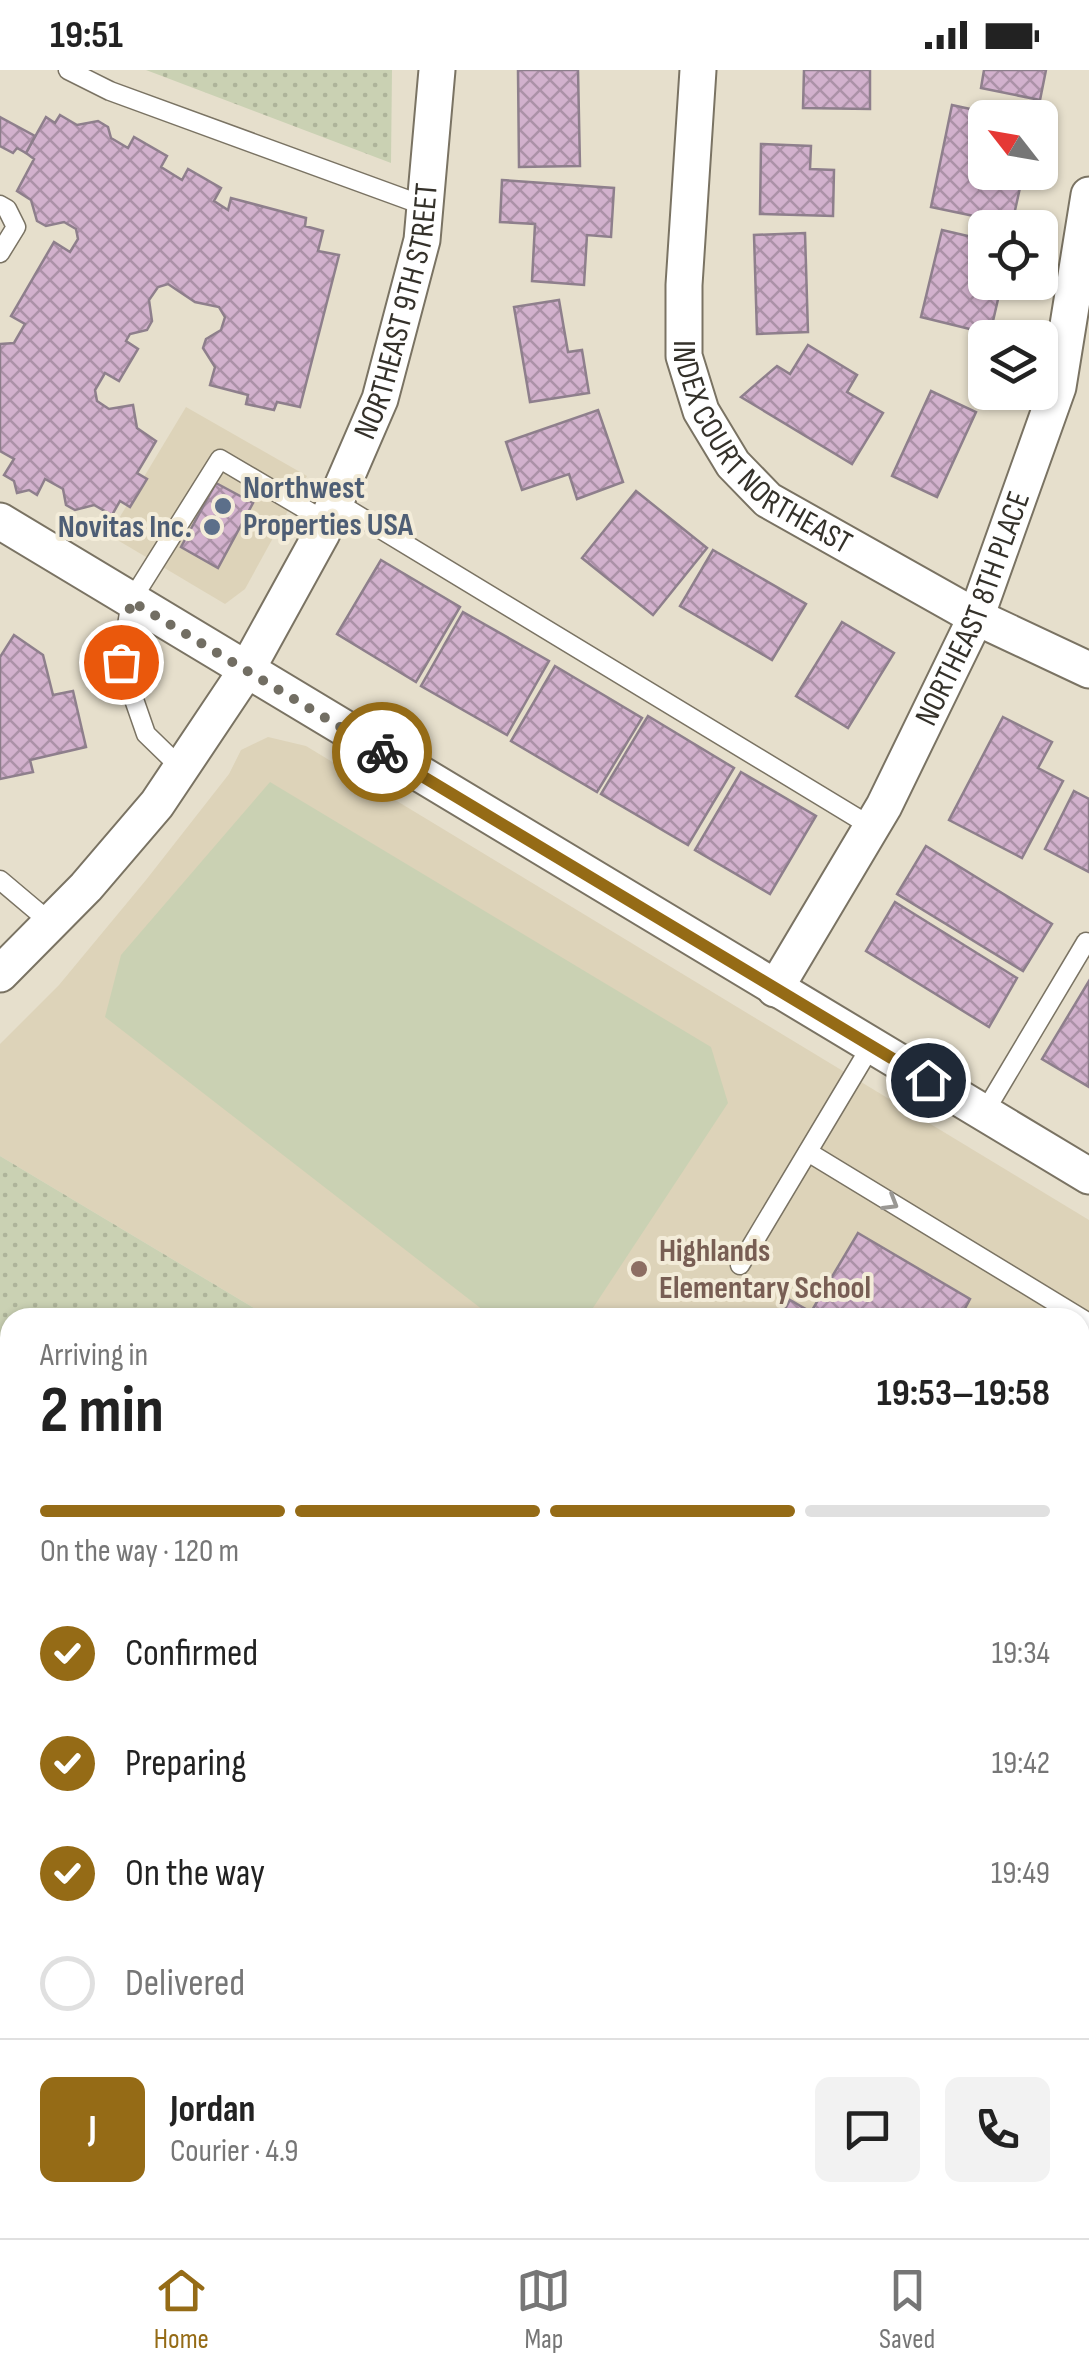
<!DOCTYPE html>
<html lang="en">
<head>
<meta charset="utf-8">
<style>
	body { margin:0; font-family:"Sofia Sans Condensed",sans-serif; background:#f2f2f2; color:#222; height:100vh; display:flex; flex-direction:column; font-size:38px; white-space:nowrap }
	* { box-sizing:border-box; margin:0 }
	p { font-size:32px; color:#767676 }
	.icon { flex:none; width:55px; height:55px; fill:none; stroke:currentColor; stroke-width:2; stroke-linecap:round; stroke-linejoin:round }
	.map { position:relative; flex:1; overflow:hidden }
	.side { position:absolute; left:0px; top:1238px; width:1090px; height:932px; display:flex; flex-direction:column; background:#fff; border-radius:30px 30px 0 0; box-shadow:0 2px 8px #0004 }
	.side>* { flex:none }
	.needle { width:65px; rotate:301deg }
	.buttons { position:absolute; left:968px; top:30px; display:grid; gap:20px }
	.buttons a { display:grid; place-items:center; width:90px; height:90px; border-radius:15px; background:#fff; box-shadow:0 2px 8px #0004; font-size:50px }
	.pin { position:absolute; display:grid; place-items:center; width:85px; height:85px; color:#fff; margin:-42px; border:5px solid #fff; border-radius:50%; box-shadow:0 2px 10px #0007 }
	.courier { position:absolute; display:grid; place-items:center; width:100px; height:100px; margin:-50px; border:8px solid #956b16; border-radius:50%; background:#fff; color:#222; box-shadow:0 2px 12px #0007 }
	.head em { font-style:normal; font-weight:700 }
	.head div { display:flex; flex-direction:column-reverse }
	.head { display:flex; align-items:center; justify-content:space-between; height:170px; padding:0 40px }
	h1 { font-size:65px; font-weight:700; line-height:75px }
	.bar { display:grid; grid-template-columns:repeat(4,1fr); gap:15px 10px; align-content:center; height:120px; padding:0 40px }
	.bar i { height:12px; border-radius:8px; background:#e0e0e0 }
	.bar .active { background:#956b16 }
	.bar p { grid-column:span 4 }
	.line { display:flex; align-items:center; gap:25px; padding:0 40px; border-top:2px solid #e0e0e0 }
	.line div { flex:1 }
	.round { display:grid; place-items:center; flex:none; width:105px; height:105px; border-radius:15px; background:#f2f2f2 }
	ol { padding:0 40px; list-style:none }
	li { display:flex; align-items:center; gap:30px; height:110px }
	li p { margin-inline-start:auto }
	li .icon { padding:10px; border-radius:50%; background:#956b16; color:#fff; stroke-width:4 }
	li:last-child { color:#767676 }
	li i { width:55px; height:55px; border:5px solid #e0e0e0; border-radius:50% }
	.status { display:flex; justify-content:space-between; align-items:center; height:70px; padding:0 50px; background:#fff; direction:ltr }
	.status svg { height:28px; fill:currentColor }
	.menu { display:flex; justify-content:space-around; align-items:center; height:140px; border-top:2px solid #e0e0e0; background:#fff; font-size:28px; color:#767676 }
	.menu a { display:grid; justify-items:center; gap:5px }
	.menu .active { color:#956b16 }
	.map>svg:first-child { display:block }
	.built { fill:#ddd3b9 }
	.green { fill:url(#green-dots) }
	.pitch { fill:#cad1b3 }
	.building { fill:url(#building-cross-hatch); stroke:#8e7f8c; stroke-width:2.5 }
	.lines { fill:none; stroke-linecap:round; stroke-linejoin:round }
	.service-casing { stroke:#7a7363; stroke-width:21 }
	.minor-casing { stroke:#7a7363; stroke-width:39 }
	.service { stroke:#fff; stroke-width:18 }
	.minor { stroke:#fff; stroke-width:35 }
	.oneway { stroke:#9a9894 }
	.done { stroke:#726e63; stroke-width:10; stroke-dasharray:0 18 }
	.route { stroke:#956b16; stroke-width:12 }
	.service-dot { fill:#5c6f8a; stroke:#f3ecd9; stroke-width:4 }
	.education-dot { fill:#8d6e63; stroke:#f3ecd9; stroke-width:4 }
	.labels { text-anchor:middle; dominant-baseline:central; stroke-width:8; stroke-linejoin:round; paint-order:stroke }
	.street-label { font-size:32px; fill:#34312a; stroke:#f3ecd9 }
	.service-label { font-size:32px; font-weight:bold; fill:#4e5e75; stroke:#f3ecd9; text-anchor:start }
	.education-label { font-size:32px; font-weight:bold; fill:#785e54; stroke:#f3ecd9; text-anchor:start }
</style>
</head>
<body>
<div class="status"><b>19:51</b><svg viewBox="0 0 49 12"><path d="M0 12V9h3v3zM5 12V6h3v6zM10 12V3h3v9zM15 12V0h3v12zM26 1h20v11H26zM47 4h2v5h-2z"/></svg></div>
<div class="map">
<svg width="1089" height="2168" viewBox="0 0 1089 2168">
	<defs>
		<pattern id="green-dots" width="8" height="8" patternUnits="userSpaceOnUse" patternTransform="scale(2.5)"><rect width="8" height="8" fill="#cad1b3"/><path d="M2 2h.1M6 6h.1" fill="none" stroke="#aeb49a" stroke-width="1.8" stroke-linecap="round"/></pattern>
		<pattern id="building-cross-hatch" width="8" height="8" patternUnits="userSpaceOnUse" patternTransform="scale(2.5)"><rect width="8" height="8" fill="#d2b1cd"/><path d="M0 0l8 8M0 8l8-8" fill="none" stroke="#ab91a7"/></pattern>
	</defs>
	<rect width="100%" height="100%" fill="#e6dfcc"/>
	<g class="built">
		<polygon points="186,337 307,406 245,519 225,534 109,465"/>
		<polygon points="268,667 306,676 1089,1150 1089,1741 1080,1735 1080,1248 269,1247 0,1086 0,974 59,915 146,810 229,704 241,680"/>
	</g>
	<g class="green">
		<polygon points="146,0 392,0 391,93"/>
		<polygon points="0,1086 269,1247 10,1248 10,2160 720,2160 710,2168 0,2168"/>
		<polygon points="1080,1735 1089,1741 1089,1859 1080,1866"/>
	</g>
	<g class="pitch">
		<polygon points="270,712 711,977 728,1033 587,1247 492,1247 105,947 121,885"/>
		<polygon points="10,1468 10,1609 0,1605 0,1481"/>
	</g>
	<g class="building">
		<polygon points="518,0 578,0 580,96 519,97"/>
		<polygon points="804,0 870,0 870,39 803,38"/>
		<polygon points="984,0 1046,0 1040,30 981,18"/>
		<polygon points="952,35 1007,47 985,48 985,102 1023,104 1012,154 931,137"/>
		<polygon points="60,45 77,55 98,51 108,57 111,68 128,78 134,67 167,86 161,97 182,110 188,99 221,118 214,131 228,140 231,128 306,148 305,156 323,161 318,181 339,185 300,337 277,332 274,340 246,334 248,325 210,315 215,297 203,278 206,269 221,260 225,247 219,237 195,232 168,214 158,217 149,230 152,251 147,260 130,264 126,271 138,279 119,311 105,303 95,320 97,331 109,339 133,335 137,358 156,371 137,403 147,409 130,437 120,431 112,445 94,435 75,440 66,435 63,419 45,409 37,425 29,420 17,423 14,411 4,405 14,389 0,381 0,274 14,273 25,254 11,246 54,172 70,182 78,169 76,159 64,152 46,156 37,151 31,130 17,121 34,89 26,83 46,47 55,53"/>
		<polygon points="0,47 35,66 26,83 17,78 13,83 0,76"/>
		<polygon points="761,74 811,76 810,99 834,100 833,146 760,144"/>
		<polygon points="502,110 614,118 611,167 587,165 584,215 532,211 535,154 500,152"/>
		<polygon points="942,160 985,170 985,212 1002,212 990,264 921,247"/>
		<polygon points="805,163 808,262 757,264 754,165"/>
		<polygon points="559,230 568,282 582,280 589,323 530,332 514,237"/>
		<polygon points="808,275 857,305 847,322 883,343 852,394 741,327 777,296 790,304"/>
		<polygon points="931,321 976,342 937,427 892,406"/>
		<polygon points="598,340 623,412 577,429 569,404 522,420 506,372"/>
		<polygon points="216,413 253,433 218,498 181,477"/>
		<polygon points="636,421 707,478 653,545 582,488"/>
		<polygon points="713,480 806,534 772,590 680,536"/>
		<polygon points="381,490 460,537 416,612 337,564"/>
		<polygon points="463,542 549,591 507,665 421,616"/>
		<polygon points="842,552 894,583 848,658 796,626"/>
		<polygon points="14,565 43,585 53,625 73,621 86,677 30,690 33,702 0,709 0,587"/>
		<polygon points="555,596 642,648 597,722 511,671"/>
		<polygon points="648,646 734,698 688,775 601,724"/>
		<polygon points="1003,647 1052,672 1038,698 1063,711 1022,788 949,750"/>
		<polygon points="741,702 816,746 770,824 695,780"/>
		<polygon points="1074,721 1089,729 1089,802 1045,779"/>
		<polygon points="926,776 1052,854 1023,901 897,824"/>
		<polygon points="895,832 1017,908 989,957 866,881"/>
		<polygon points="1089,911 1089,1017 1042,989"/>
		<polygon points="858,1163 970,1229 960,1248 780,1248 790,1230 811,1242"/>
		<polygon points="1089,1312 1089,1445 1080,1442 1080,1315 1086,1317"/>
		<polygon points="10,1887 10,2062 5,2056 0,2059 0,1895"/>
		<polygon points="1089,1962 1089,2047 1080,2054 1080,1970"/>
		<polygon points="818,2160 869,2160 876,2168 808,2168"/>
		<polygon points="896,2160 948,2160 937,2168 903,2168"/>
	</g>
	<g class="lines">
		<g class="service-casing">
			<g id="service">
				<polyline points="68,0 110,21 425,136"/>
				<polyline points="0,135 7,139 16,157 0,183"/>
				<polyline points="336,432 872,757"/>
				<polyline points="181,698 146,664 121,592 131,531 220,389 327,452"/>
				<polyline points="0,810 51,853"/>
				<polyline points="984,1043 1086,872"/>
				<polyline points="808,1082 1089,1253"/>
				<polyline points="740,1195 871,976"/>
				<polyline points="1080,1516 1089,1519"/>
				<polyline points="1080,1614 1089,1619"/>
			</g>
		</g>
		<g class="minor-casing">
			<g id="minor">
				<path id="s1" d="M 698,0 L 684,215 L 684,286 L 701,341 L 733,394 L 768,430 L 976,547 L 1089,600"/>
				<polyline points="0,451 1089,1106"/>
				<path id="s2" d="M 0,904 L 86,817 L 157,734 L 246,601 L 322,463 L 380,329 L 422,170 L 437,0"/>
				<path id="s3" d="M 775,919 L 884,736 L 976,547 L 1058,317 L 1089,125"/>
				<polyline points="1057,2168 1068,2160"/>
			</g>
		</g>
		<use href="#service" class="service"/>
		<use href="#minor" class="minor"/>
	</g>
	<defs><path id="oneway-chevron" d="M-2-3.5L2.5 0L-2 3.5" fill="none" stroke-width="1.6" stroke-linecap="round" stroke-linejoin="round" transform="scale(2.5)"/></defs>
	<use class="oneway" href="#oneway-chevron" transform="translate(891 1133) rotate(31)"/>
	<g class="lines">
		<polyline class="done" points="121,592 131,531 382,682"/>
		<polyline class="route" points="382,682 928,1010"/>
	</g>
	<g class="service-dot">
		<circle cx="223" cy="436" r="10"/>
		<circle cx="212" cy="457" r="10"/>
	</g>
	<circle class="education-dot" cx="639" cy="1199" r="10"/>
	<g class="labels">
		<g class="street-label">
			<text stroke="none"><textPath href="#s2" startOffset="785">NORTHEAST 9TH STREET</textPath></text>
			<text stroke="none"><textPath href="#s1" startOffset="410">INDEX COURT NORTHEAST</textPath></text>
			<text stroke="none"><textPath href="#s3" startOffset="430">NORTHEAST 8TH PLACE</textPath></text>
		</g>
		<g class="service-label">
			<text x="243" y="418">Northwest<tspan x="243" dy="37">Properties USA</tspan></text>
			<text x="192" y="457" text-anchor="end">Novitas Inc.</text>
		</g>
		<g class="education-label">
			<text x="659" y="1181">Highlands<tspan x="659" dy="37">Elementary School</tspan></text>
		</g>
	</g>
</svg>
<div class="buttons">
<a><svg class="needle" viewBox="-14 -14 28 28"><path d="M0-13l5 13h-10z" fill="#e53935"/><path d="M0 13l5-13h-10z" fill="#767676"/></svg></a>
<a><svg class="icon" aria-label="locate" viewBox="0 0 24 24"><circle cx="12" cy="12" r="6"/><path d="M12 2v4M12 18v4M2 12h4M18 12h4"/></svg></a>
<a><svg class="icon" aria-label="layers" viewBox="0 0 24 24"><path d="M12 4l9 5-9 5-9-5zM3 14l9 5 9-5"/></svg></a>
</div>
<div class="pin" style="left:121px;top:592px;background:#ea580c"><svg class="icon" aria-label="bag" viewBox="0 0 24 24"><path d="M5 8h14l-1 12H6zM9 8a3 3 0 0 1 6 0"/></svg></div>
<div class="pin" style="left:928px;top:1010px;background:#1f2937"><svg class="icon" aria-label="home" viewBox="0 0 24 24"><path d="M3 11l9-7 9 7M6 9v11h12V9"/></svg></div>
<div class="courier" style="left:382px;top:682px"><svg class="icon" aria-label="bike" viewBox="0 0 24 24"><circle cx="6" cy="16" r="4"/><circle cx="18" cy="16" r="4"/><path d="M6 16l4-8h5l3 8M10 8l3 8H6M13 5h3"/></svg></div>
<section class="side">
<div class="head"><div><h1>2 min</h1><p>Arriving in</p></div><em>19:53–19:58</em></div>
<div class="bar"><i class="active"></i><i class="active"></i><i class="active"></i><i></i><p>On the way · 120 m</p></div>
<ol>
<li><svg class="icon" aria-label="check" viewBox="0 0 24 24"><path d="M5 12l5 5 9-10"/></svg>Confirmed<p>19:34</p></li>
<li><svg class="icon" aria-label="check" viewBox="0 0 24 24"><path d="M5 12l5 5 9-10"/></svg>Preparing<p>19:42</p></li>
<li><svg class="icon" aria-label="check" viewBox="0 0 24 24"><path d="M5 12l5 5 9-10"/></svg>On the way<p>19:49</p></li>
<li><i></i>Delivered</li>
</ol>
<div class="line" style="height:180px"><b class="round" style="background:#956b16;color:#fff">J</b><div><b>Jordan</b><p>Courier · 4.9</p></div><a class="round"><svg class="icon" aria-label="chat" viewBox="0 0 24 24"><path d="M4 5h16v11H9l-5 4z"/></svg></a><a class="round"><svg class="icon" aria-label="phone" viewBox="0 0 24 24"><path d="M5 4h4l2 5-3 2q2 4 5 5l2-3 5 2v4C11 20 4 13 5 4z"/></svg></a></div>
</section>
</div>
<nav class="menu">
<a class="active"><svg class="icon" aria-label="home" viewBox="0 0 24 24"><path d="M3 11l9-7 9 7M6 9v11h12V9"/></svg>Home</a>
<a><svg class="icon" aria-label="map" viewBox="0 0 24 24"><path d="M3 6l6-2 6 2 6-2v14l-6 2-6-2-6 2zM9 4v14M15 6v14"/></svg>Map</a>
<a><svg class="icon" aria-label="saved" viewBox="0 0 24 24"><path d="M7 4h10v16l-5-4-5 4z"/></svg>Saved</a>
</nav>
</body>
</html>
